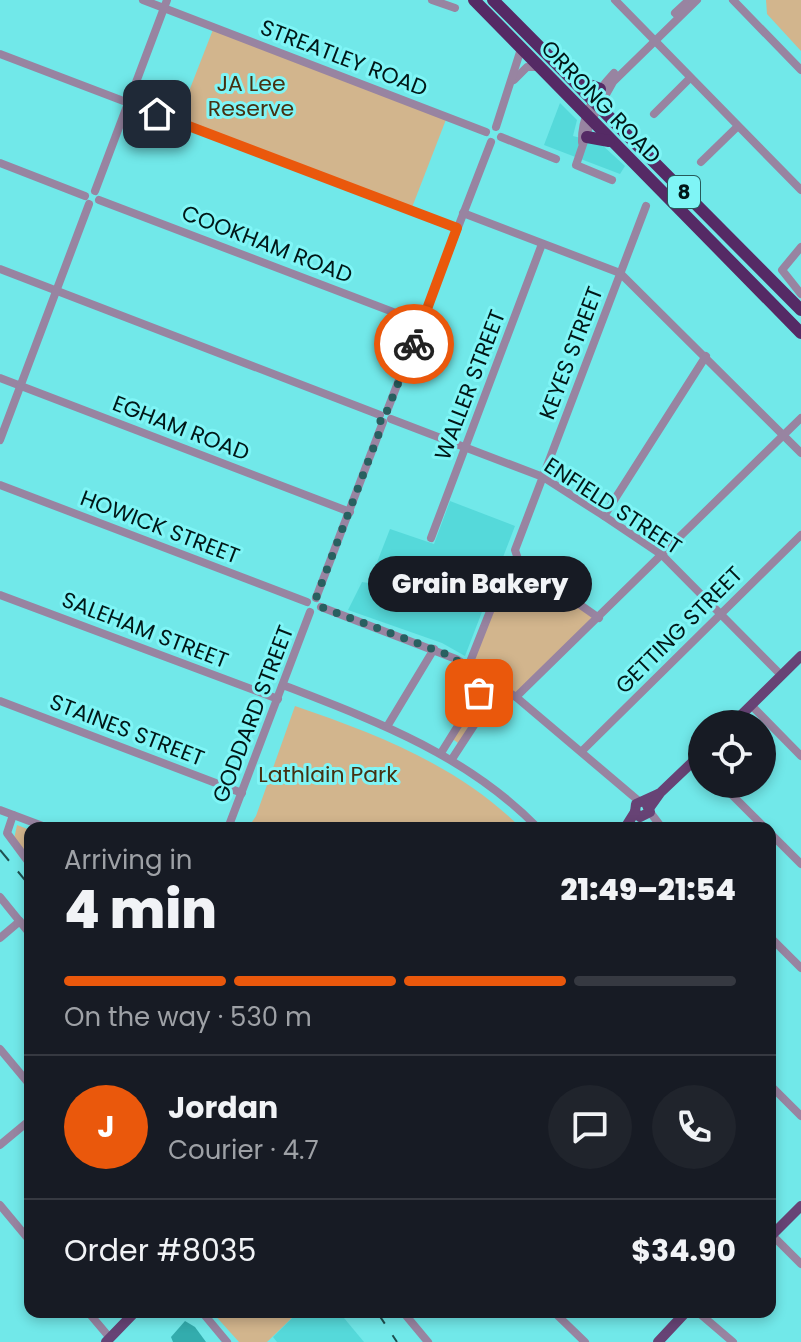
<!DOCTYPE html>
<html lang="en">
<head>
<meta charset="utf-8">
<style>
	body { margin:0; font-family:Poppins,sans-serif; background:#20242c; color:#f1f3f6; height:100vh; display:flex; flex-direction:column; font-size:30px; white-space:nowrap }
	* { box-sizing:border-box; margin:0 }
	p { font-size:26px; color:#9ea1a6 }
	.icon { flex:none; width:44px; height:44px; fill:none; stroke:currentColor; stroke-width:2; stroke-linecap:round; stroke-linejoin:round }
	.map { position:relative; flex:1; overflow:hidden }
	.panel { position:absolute; left:24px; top:822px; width:752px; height:496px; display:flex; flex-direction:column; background:#171b24; border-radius:16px; box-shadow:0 4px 12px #0003 }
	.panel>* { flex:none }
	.controls { position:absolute; left:688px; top:710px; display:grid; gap:16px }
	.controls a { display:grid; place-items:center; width:88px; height:88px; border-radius:50%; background:#171b24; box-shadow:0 4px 12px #0003; font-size:40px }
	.pin { position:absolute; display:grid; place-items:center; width:68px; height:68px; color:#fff; margin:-34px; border-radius:16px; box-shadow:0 4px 12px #0006 }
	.courier { position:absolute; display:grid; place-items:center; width:80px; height:80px; margin:-40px; border:6px solid #ea580c; border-radius:50%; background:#fff; color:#222; box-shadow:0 2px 10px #0007 }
	.bubble { position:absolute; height:56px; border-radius:28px; background:#171b24; box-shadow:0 4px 12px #0003; font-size:26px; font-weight:800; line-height:56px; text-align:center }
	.headline em { font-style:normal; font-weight:800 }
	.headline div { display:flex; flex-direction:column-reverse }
	.headline { display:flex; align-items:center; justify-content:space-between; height:136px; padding:0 40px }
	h1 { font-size:52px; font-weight:800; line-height:60px }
	.bar { display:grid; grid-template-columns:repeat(4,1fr); gap:12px 8px; align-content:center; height:96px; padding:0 40px }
	.bar i { height:10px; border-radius:6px; background:#363941 }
	.bar .selected { background:#ea580c }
	.bar p { grid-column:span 4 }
	.line { display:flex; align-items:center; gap:20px; padding:0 40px; border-top:2px solid #363941 }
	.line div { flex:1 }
	.round { display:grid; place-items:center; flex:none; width:84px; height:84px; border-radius:42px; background:#20242c }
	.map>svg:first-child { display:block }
	.built { fill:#55d9da }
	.green { fill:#d2b58d }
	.water { fill:#33acad }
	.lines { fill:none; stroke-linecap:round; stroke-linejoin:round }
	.minor { stroke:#9884a1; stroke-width:8 }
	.major { stroke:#674375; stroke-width:10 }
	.highway { stroke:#552a65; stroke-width:12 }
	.rail { stroke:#1f5051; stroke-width:2; stroke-dasharray:14 14; stroke-linecap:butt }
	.done { stroke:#286060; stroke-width:8; stroke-dasharray:0 14.4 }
	.route { stroke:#ea580c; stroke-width:10 }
	.labels { text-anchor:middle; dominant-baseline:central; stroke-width:6; stroke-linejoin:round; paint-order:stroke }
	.shield { fill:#7ff5f6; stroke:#265a5a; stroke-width:2 }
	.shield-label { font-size:20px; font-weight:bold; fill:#001717 }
	.street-label { font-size:22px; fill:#001717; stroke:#7ff5f6 }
	.park-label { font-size:22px; fill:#453112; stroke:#7ff5f6 }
</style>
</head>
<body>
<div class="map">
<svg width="801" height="1342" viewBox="0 0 801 1342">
	<rect width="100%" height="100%" fill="#71e8e9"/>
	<g class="built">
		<polygon points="560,103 577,120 573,136 600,143 625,166 620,174 544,145"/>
		<polygon points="450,501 515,526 465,656 442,643 348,610 362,582 369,583 390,529 434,544"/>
		<polygon points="298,1312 339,1312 364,1342 277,1342 273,1337"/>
	</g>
	<g class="green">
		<polygon points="766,0 801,0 801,51 767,14"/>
		<polygon points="214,27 447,117 411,210 177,122"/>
		<polygon points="511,561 599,618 516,697 471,663"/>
		<polygon points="479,693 490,701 461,745 451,738"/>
		<path d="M 295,706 C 377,734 459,766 521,828 L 248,828 L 256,816 Z"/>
		<polygon points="17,825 30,830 30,842 24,852 14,839"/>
		<polygon points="212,1312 298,1312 267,1342 239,1342"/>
	</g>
	<polygon class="water" points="185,1321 195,1327 206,1342 173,1342 171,1337"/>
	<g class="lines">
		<g class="minor">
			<polyline points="143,0 486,132"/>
			<polyline points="432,0 455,8"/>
			<polyline points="615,0 801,190"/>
			<polyline points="733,0 801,70"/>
			<polyline points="675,13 689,0"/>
			<polyline points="0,54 457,228"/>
			<polyline points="514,80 527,67 538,67"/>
			<polyline points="654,114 690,78"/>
			<polyline points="496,127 521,49"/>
			<polyline points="501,137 556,159"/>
			<path d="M 582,142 C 581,115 596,92 614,73"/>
			<polyline points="701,162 737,127"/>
			<polyline points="0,163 85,196"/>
			<polyline points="612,180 576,165 591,121 613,82 697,0"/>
			<polyline points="95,191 167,0"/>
			<polyline points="99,200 422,323"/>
			<polyline points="463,213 620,273 801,453"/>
			<polyline points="801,247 782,270 801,294"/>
			<polyline points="0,269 380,415"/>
			<polyline points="0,378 350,512"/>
			<polyline points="387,411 491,142"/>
			<polyline points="391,419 543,477 604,516 662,555 781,675"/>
			<polyline points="0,440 89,204"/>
			<polyline points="0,485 307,602"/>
			<polyline points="604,516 706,356"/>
			<polyline points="431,538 542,244"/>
			<polyline points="0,595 278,699"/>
			<polyline points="316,598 383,422"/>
			<polyline points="321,607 456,659 516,697 640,802"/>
			<polyline points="599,618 519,562 515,550 646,206"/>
			<polyline points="468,667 500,586"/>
			<path d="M 283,685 C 376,721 467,755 538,828"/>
			<polyline points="516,697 801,418"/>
			<polyline points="0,701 242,793"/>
			<polyline points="751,705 801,756"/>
			<polyline points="388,725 434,649"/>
			<polyline points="582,751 801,535"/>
			<polyline points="441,753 487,679"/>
			<polyline points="452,759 499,687"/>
			<polyline points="721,784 765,828"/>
			<polyline points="0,810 48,828"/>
			<polyline points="650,812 662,828"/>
			<polyline points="13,815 7,833 30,864"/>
			<polyline points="228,828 310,612"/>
			<polyline points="770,833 801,864"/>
			<polyline points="0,897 30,934"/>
			<polyline points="770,937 801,968"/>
			<polyline points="0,938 20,921"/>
			<polyline points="0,1049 30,1085"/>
			<polyline points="770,1085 801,1116"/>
			<polyline points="0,1145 30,1120"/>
			<polyline points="0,1205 30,1241"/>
			<polyline points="770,1233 801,1264"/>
			<polyline points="88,1312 110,1338"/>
			<polyline points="202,1312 227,1342"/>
			<polyline points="403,1312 428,1342"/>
			<polyline points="554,1312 585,1342"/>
			<polyline points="699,1313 733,1342"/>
		</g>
		<g class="major">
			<polyline points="732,724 801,656"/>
			<polyline points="645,801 650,812 640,817 635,812 636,804 658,794"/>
			<polyline points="650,807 660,793 702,753"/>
			<polyline points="625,828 635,812"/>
			<polyline points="770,1237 801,1206"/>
			<polyline points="692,1312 701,1312"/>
			<polyline points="106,1342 135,1312"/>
			<polyline points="658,1342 686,1312"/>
		</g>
		<g class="highway">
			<polyline points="474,0 801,333"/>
			<polyline points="493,0 801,310"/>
			<polyline points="572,79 600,89"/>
			<polyline points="587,137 609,141"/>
		</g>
		<g class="rail">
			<polyline points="0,850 30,886"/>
			<polyline points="377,1312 397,1342"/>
		</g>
	</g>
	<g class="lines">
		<polyline class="done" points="414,344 387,411 380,415 381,428 316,598 321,607 446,654 487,679 479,693"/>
		<polyline class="route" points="157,114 457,228 414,344"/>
	</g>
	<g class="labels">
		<rect class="shield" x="668" y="176" width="32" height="32" rx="6"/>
		<g class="shield-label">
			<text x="684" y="192">8</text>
		</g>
		<g class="street-label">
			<text transform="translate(344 58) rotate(21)">STREATLEY ROAD</text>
			<text transform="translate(601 102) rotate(46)">ORRONG ROAD</text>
			<text transform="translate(267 244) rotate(21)">COOKHAM ROAD</text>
			<text transform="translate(571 353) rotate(-69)">KEYES STREET</text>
			<text transform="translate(470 385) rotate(-69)">WALLER STREET</text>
			<text transform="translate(181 428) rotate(21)">EGHAM ROAD</text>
			<text transform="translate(613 506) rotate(33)">ENFIELD STREET</text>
			<text transform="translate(160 527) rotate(21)">HOWICK STREET</text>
			<text transform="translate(145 630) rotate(21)">SALEHAM STREET</text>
			<text transform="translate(679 630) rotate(-45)">GETTING STREET</text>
			<text transform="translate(253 714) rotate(-69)">GODDARD STREET</text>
			<text transform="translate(127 730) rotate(21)">STAINES STREET</text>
		</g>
		<g class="park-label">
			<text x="251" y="83">JA Lee<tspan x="251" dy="25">Reserve</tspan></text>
			<text x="328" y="774">Lathlain Park</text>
		</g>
	</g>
</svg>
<div class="controls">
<a><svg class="icon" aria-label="locate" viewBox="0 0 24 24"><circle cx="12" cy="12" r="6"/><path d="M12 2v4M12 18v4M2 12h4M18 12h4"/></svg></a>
</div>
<div class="pin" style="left:479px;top:693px;background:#ea580c"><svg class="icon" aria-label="bag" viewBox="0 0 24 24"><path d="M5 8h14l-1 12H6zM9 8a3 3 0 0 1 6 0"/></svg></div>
<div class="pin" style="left:157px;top:114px;background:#1f2937"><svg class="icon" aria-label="home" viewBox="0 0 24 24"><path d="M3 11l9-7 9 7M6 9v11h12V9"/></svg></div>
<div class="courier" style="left:414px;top:344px"><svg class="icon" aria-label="bike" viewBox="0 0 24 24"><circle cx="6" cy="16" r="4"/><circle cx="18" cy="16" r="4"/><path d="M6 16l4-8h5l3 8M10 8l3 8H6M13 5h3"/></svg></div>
<div class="bubble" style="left:368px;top:556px;width:224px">Grain Bakery</div>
<section class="panel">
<div class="headline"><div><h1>4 min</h1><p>Arriving in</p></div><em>21:49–21:54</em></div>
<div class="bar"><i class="selected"></i><i class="selected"></i><i class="selected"></i><i></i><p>On the way · 530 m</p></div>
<div class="line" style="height:144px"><b class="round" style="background:#ea580c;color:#fff">J</b><div><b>Jordan</b><p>Courier · 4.7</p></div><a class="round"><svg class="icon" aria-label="chat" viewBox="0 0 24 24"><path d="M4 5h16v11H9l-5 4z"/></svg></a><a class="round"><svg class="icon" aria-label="phone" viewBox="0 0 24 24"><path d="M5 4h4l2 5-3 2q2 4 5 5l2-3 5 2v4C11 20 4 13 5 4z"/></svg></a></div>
<div class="line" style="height:104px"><div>Order #8035</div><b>$34.90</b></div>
</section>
</div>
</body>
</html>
